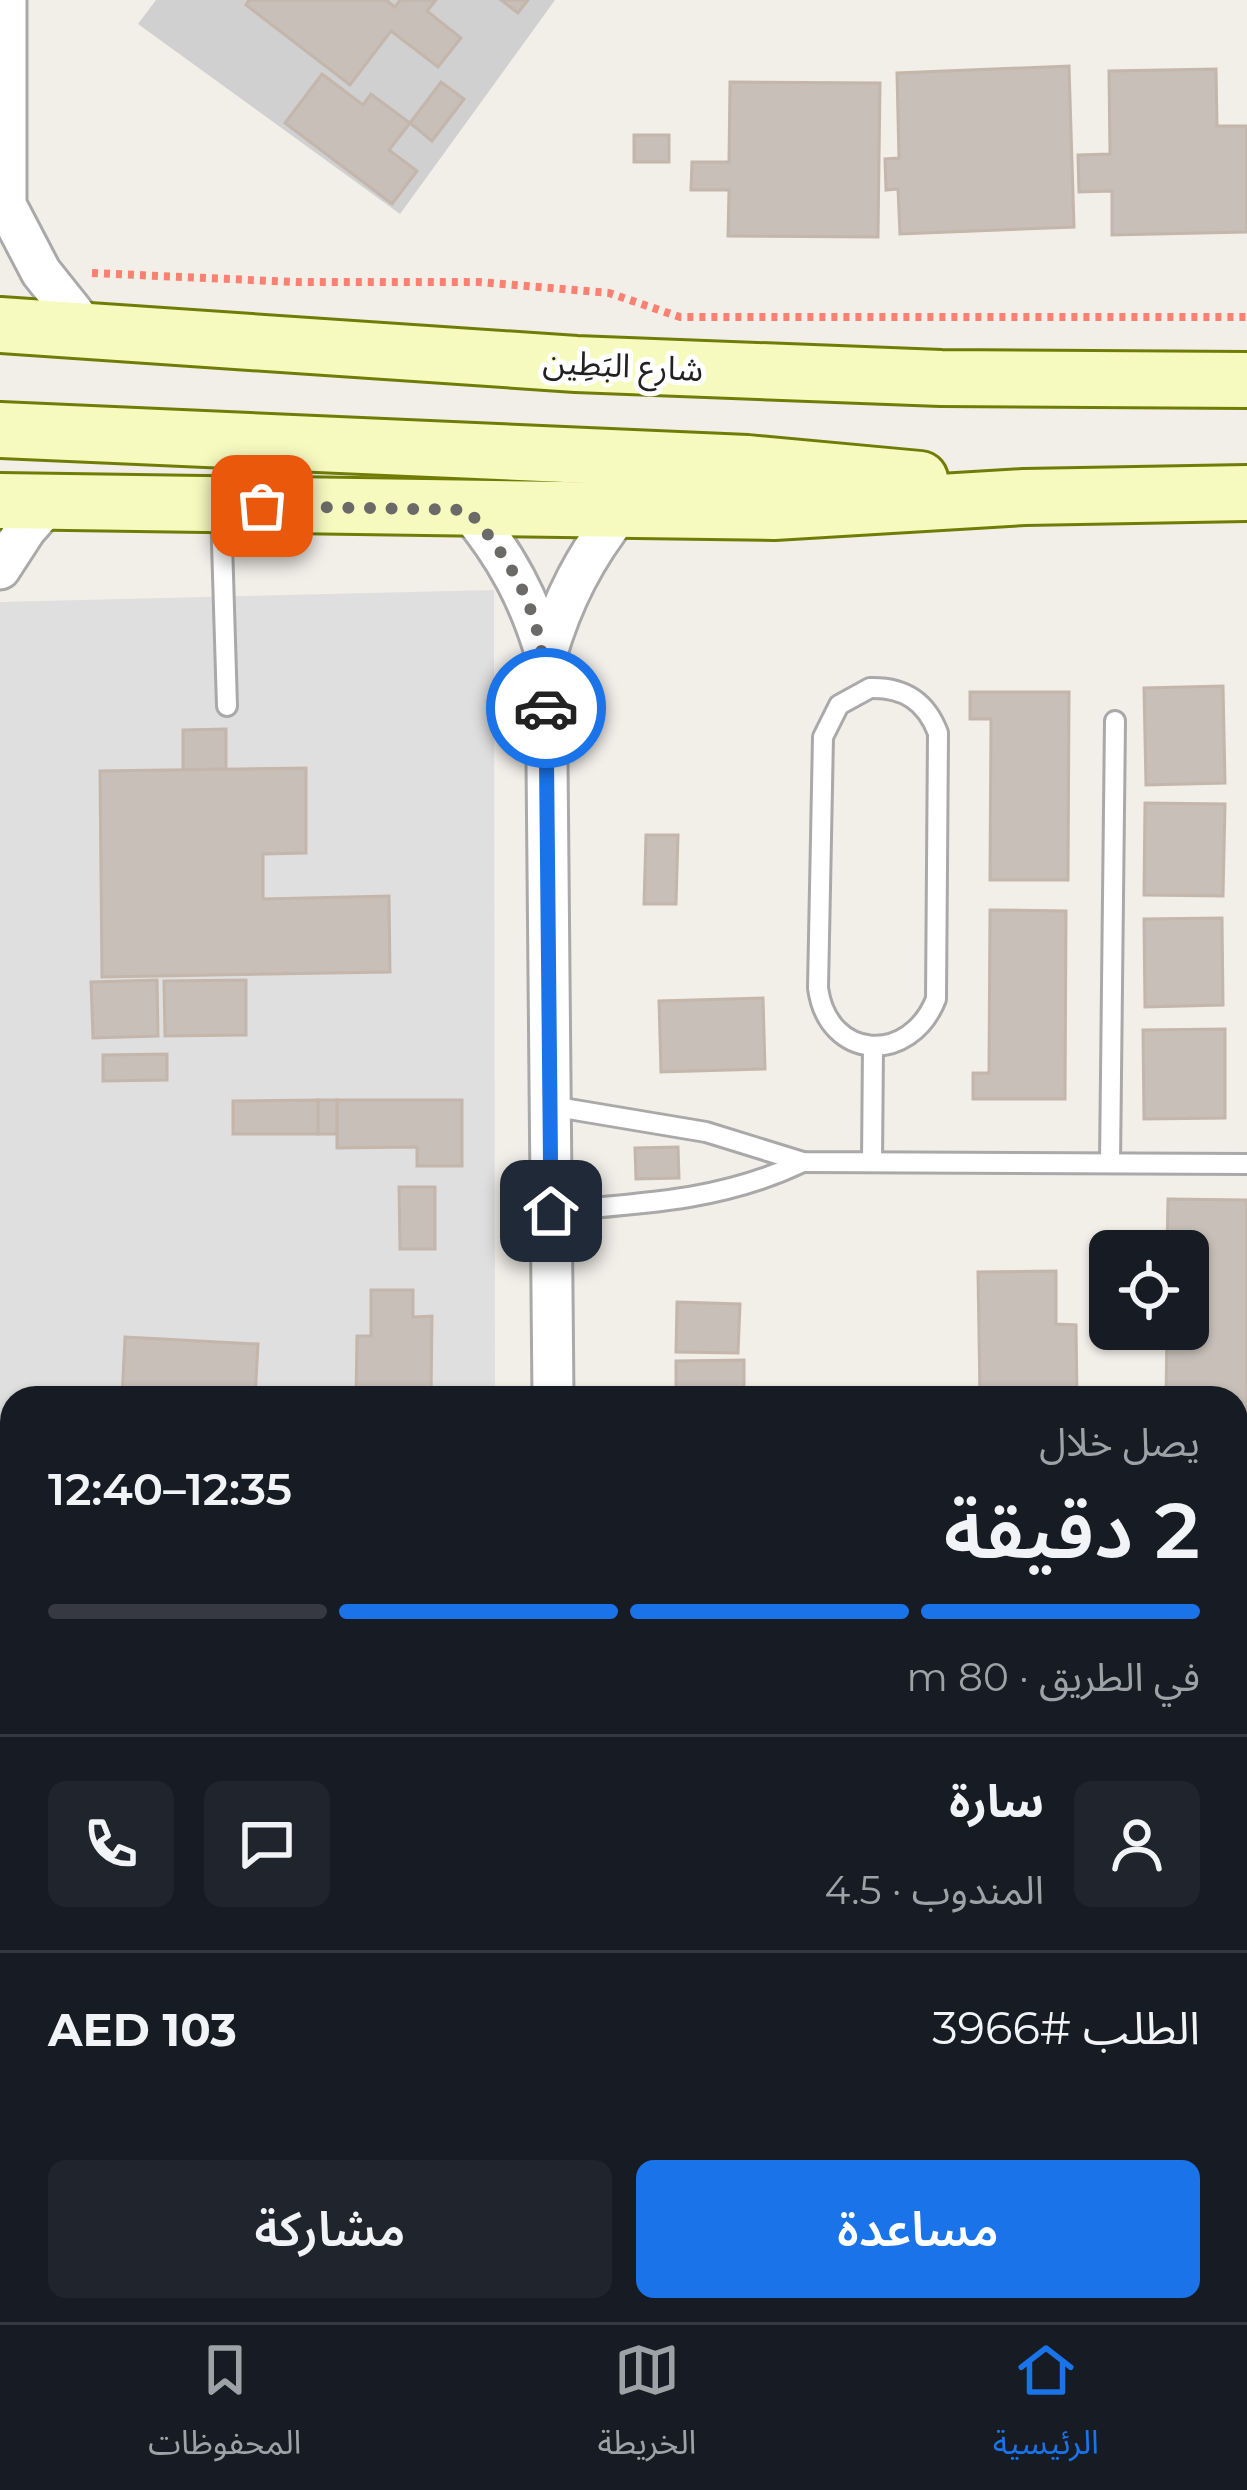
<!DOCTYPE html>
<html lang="ar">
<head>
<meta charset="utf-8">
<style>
	body { margin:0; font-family:Montserrat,"Noto Sans Arabic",sans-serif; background:#20242c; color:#f1f3f6; direction:rtl; height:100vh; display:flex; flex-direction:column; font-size:45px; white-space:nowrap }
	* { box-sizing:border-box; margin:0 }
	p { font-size:39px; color:#9ea1a6 }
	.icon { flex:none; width:66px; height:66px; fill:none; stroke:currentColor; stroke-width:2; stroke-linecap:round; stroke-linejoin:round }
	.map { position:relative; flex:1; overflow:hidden; direction:ltr }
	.drawer { position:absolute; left:0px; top:1386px; width:1248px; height:936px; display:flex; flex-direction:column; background:#171b24; border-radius:36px 36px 0 0; box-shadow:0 3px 9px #0004; direction:rtl }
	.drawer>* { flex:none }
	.buttons { position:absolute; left:1089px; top:1230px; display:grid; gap:24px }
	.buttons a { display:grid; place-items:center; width:120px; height:120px; border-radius:18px; background:#171b24; box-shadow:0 3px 9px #0004; font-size:60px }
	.pin { position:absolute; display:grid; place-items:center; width:102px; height:102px; color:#fff; margin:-51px; border-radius:24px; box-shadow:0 6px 18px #0006 }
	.courier { position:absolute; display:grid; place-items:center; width:120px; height:120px; margin:-60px; border:9px solid #1a73e8; border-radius:50%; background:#fff; color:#222; box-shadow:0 3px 15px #0007 }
	.head em { font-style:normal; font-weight:600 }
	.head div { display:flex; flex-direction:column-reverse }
	.head { display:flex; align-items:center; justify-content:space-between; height:204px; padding:0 48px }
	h1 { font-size:78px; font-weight:600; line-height:90px }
	.bar { display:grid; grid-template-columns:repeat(4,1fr); gap:18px 12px; align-content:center; height:144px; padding:0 48px }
	.bar i { height:15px; border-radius:9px; background:#363941 }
	.bar .current { background:#1a73e8 }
	.bar p { grid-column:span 4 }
	.line { display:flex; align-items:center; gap:30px; padding:0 48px; border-top:3px solid #363941 }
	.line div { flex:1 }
	.round { display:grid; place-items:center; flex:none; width:126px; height:126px; border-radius:18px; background:#20242c }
	.action { display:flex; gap:24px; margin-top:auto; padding:24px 48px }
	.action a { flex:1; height:138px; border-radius:18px; background:#1a73e8; color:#fff; font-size:48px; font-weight:600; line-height:138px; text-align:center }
	.action a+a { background:#20242c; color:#f1f3f6 }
	.menu { display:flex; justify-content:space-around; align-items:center; height:168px; border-top:3px solid #363941; background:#171b24; font-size:33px; color:#9ea1a6 }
	.menu a { display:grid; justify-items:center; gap:6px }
	.menu .current { color:#1a73e8 }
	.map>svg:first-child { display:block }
	.residential { fill:#e0dfdf }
	.religious { fill:#d0d0d0 }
	.building { fill:#c7bfb8; stroke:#c4b6ab; stroke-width:3 }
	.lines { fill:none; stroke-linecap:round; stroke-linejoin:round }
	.lane-casing { stroke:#a9a9a9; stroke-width:24 }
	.street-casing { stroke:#a9a9a9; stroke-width:45 }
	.secondary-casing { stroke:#707d05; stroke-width:60 }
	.path { stroke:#fa8072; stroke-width:8; stroke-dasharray:6 6; stroke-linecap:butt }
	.lane { stroke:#fff; stroke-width:18 }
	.street { stroke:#fff; stroke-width:39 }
	.secondary { stroke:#f7fabf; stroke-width:54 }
	.done { stroke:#6b6a68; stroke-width:12; stroke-dasharray:0 21.6 }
	.route { stroke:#1a73e8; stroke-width:15 }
	.labels { text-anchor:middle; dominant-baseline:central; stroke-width:10; stroke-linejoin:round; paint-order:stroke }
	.street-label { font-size:33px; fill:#222; stroke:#fff }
</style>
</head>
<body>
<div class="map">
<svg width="1247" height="2322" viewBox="0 0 1247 2322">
	<rect width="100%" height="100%" fill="#f2efe9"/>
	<polygon class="residential" points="494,590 495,1398 12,1398 12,1994 0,1994 0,602"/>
	<polygon class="religious" points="156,0 555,0 400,214 138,24"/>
	<g class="building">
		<polygon points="249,0 386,0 395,7 400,0 436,0 427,11 461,38 438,67 391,31 350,85 246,5"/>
		<polygon points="501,0 528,0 518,13"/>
		<polygon points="1069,66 1074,227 900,234 898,189 886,190 885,159 899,158 897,73"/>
		<polygon points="1216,69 1217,126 1247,126 1247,232 1112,235 1112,191 1079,192 1078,155 1110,154 1109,71"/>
		<polygon points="322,74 363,105 371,94 410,123 389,150 417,171 392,204 285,123"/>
		<polygon points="441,82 464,99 432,141 410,123"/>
		<polygon points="730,82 880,83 878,237 728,236 729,190 691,190 692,162 729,162"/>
		<rect x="634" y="135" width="35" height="27"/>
		<polygon points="1223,686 1225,783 1146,785 1144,688"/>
		<polygon points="970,692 1069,692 1068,880 990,880 991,719 970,719"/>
		<polygon points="226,729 226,769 183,770 183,730"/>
		<polygon points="306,768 306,853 263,854 263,899 389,896 390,972 102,977 100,771"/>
		<polygon points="1145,803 1225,804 1223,896 1144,895"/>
		<polygon points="646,835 678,835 676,904 644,904"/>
		<polygon points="990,910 1066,911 1065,1099 973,1099 973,1073 989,1073"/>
		<polygon points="1222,918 1223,1005 1145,1007 1144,919"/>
		<polygon points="157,980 158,1036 93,1038 91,982"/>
		<polygon points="246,980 246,1035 165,1036 164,981"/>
		<polygon points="763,998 765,1069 661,1072 659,1001"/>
		<polygon points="1225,1029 1225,1118 1144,1119 1143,1030"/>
		<polygon points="167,1054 167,1080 103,1081 103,1055"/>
		<polygon points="318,1100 318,1134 233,1134 233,1101"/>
		<rect x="318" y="1100" width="19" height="34"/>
		<polygon points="337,1100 462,1100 462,1166 417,1166 417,1147 337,1148"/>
		<polygon points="678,1147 679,1178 636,1179 635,1148"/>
		<polygon points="399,1187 435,1187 435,1249 400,1249"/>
		<polygon points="1168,1199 1247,1200 1247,1493 1236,1493 1236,1398 1166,1398 1167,1329 1188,1329 1188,1251 1167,1251"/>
		<polygon points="1056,1271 1056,1324 1076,1325 1077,1398 980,1398 978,1272"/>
		<polygon points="371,1290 413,1290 413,1317 432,1316 431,1398 356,1398 357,1336 371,1336"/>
		<polygon points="677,1302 740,1304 738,1353 676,1352"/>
		<polygon points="125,1337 258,1344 255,1398 122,1398"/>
		<polygon points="744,1360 744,1398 676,1398 676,1361"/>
		<rect x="1240" y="1871" width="7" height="52"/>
	</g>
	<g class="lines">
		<g class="lane-casing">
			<g id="lane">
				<polyline points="221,510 227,706"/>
				<path d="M 870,688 C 904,687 926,701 938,733 L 936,999 C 910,1065 828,1061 818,988 L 823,737 L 839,705 Z"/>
				<polyline points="551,1106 706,1132 803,1162 1247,1164"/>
				<polyline points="872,1162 873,1046"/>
				<polyline points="1110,1163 1115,721"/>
				<path d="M 551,1211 C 639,1204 722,1201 803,1162"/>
				<polyline points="1236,1546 1247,1541"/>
				<polyline points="339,2310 339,2322"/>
			</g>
		</g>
		<g class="street-casing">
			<g id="street">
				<polyline points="6,0 6,205 41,272 88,331"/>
				<path d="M 468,510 C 506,555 530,600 546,656 L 553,1398"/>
				<polyline points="0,569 26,529 51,501"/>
				<path d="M 546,656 C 562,601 585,556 621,511"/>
				<polyline points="0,2048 12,2065"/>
			</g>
		</g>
		<g class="secondary-casing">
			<g id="secondary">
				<polyline points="0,325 576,364 941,378 1247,380"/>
				<polyline points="0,430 747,463 920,479"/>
				<polyline points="0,501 774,512 1024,497 1247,493"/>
				<polyline points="1236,2107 1247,2107"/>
				<polyline points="0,2117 12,2117"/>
				<polyline points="1236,2207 1247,2207"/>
				<polyline points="0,2217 12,2217"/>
			</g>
		</g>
		<polyline class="path" points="92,273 296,282 479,282 609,293 680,317 1247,317"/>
		<use href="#lane" class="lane"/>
		<use href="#street" class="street"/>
		<use href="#secondary" class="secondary"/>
	</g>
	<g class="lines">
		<path class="done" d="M 262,506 L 468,510 C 523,575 545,622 546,708"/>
		<polyline class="route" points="546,708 551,1211"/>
	</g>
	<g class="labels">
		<g class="street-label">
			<text transform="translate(623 365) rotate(3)">شارع البَطِين</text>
		</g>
	</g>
</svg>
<div class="buttons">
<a><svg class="icon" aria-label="locate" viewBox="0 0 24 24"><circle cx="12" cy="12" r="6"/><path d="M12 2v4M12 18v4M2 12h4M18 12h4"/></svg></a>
</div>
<div class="pin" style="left:262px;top:506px;background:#ea580c"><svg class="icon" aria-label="bag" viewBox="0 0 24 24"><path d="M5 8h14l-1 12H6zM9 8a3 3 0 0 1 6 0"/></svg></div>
<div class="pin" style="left:551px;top:1211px;background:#1f2937"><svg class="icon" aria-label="home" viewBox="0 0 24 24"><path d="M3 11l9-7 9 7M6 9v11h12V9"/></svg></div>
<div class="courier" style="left:546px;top:708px"><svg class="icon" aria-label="car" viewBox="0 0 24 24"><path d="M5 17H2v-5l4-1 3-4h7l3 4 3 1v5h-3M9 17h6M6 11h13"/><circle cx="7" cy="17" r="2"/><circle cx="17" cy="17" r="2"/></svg></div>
<section class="drawer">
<div class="head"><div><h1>2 دقيقة</h1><p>يصل خلال</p></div><em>12:35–12:40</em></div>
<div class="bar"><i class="current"></i><i class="current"></i><i class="current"></i><i></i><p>في الطريق · 80 m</p></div>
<div class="line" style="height:216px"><a class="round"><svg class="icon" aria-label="person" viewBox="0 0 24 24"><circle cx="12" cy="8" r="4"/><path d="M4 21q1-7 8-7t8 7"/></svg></a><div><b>سارة</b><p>المندوب · 4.5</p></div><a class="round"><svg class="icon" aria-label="chat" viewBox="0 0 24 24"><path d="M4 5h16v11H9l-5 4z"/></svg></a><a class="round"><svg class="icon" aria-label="phone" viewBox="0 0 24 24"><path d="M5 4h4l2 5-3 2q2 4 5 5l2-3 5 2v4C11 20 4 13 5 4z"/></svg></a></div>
<div class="line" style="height:156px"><div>الطلب #3966</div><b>AED 103</b></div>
<div class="action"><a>مساعدة</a><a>مشاركة</a></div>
</section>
</div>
<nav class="menu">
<a class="current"><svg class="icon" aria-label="home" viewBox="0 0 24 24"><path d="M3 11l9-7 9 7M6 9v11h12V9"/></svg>الرئيسية</a>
<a><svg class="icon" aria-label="map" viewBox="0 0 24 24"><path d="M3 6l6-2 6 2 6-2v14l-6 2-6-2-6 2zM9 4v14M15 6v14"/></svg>الخريطة</a>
<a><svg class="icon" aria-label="saved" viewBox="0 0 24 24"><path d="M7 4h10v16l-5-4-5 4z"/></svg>المحفوظات</a>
</nav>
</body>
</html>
